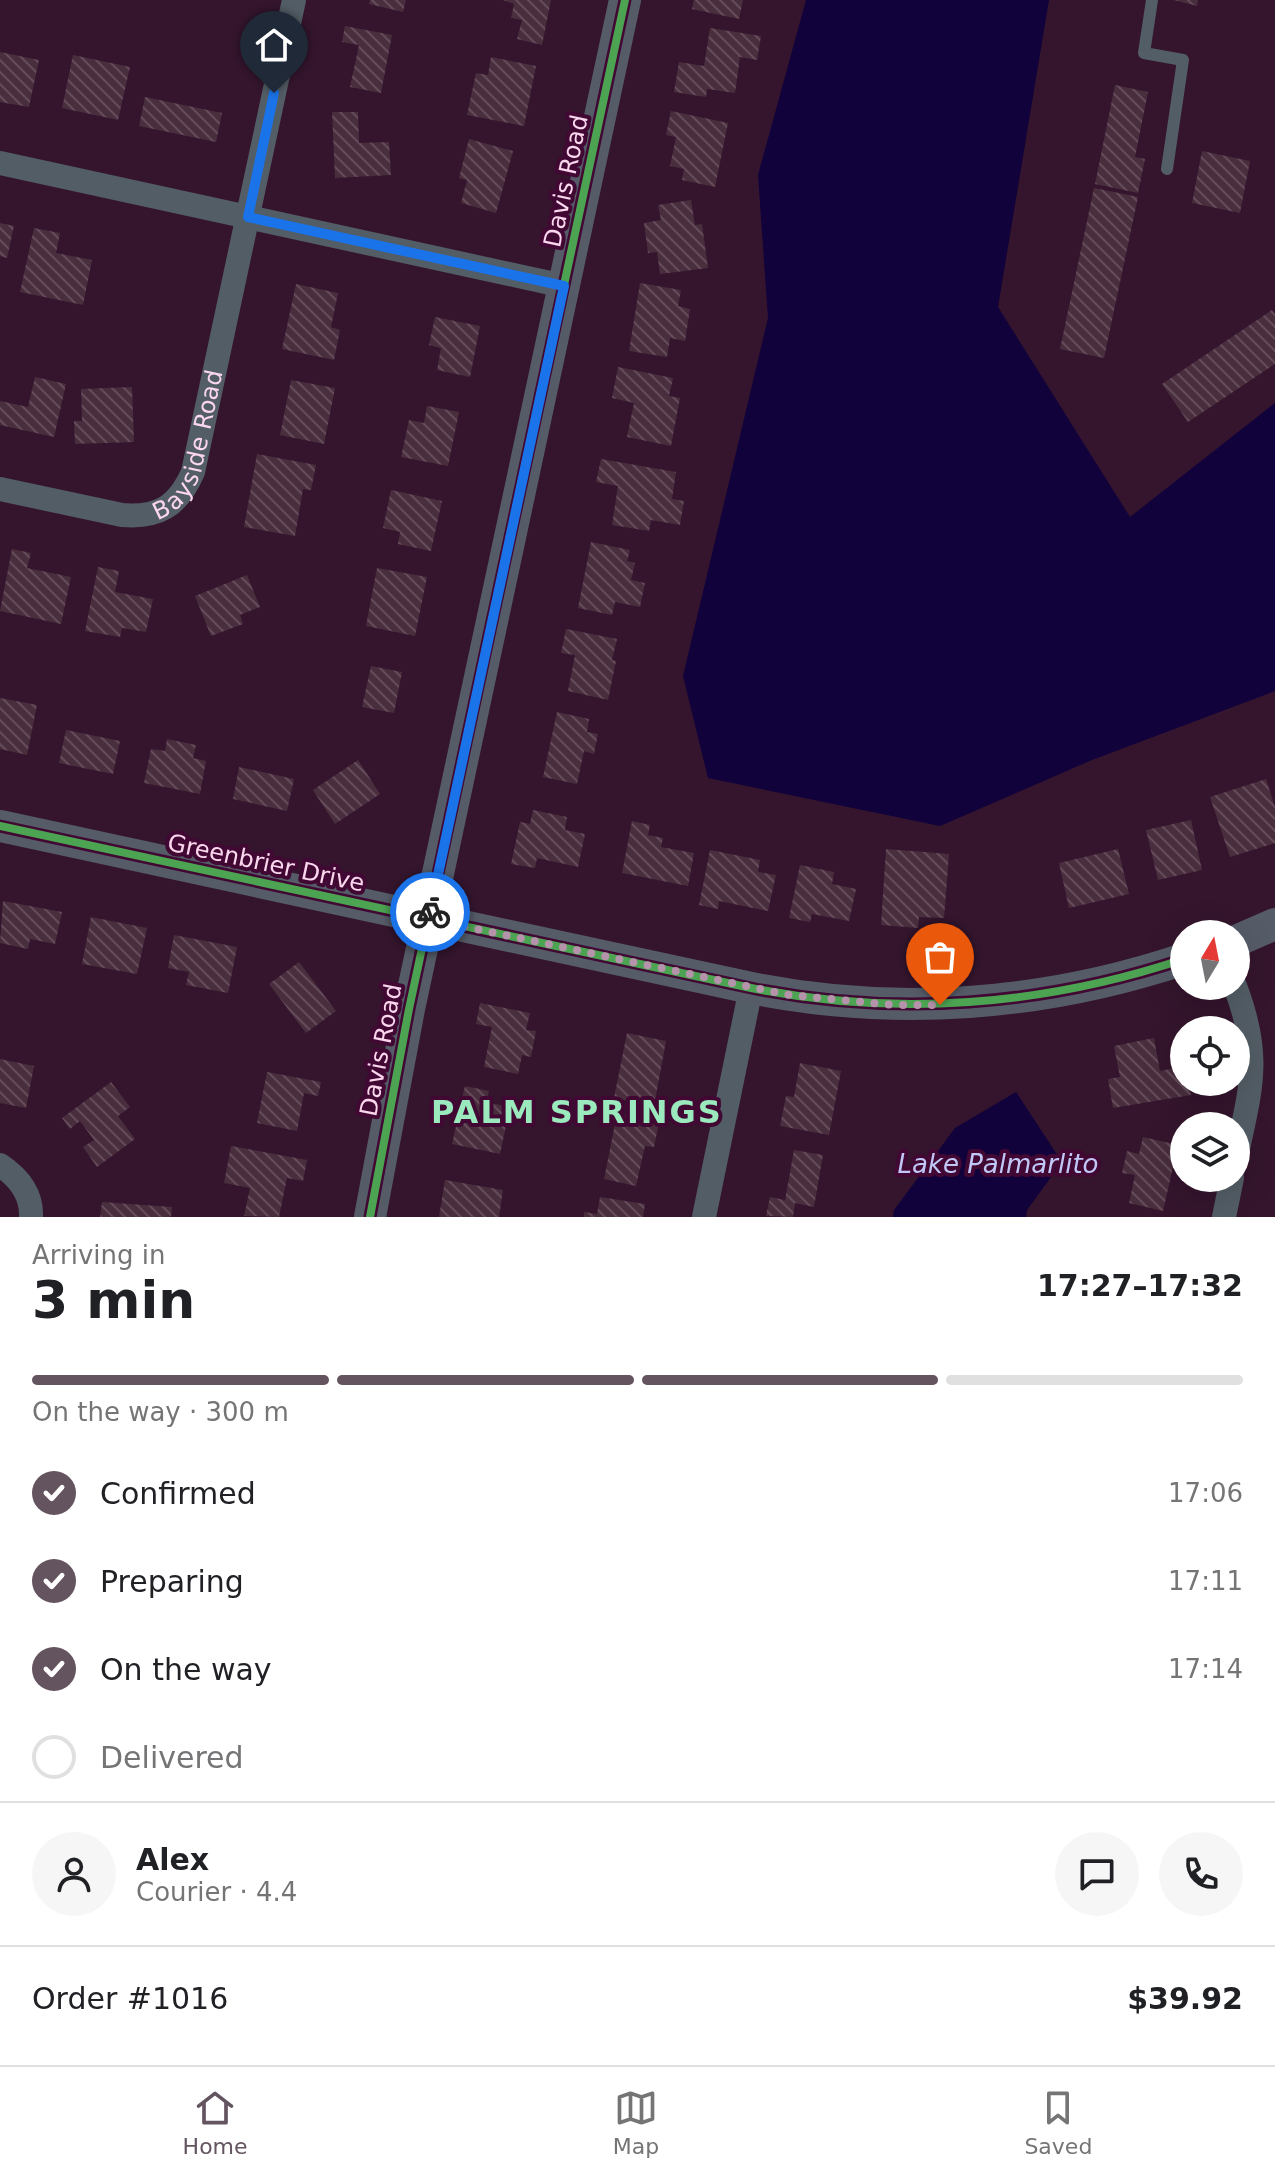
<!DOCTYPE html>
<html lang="en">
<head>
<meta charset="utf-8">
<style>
	body { margin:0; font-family:"DejaVu Sans",sans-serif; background:#f6f6f6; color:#202124; height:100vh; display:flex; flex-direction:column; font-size:30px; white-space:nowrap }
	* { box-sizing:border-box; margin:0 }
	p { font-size:26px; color:#757577 }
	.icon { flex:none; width:44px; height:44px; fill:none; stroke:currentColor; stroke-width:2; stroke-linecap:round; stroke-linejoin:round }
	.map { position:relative; height:1217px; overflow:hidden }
	.drawer { display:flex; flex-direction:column; background:#fff; flex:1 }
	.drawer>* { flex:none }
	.needle { width:52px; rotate:10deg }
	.controls { position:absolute; left:1170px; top:920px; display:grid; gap:16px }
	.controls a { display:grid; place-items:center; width:80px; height:80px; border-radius:50%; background:#fff; box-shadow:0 8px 32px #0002; font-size:40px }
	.pin { position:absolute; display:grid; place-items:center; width:68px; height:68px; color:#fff; margin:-82px -34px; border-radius:50% 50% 50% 0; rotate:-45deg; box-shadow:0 0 8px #0007 }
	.pin .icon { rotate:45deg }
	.courier { position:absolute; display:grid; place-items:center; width:80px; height:80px; margin:-40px; border:6px solid #1a73e8; border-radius:50%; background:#fff; color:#222; box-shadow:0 2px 10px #0007 }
	.headline em { font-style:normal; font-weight:700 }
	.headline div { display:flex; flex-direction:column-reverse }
	.headline { display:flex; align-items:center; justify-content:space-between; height:136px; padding:0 32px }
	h1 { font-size:52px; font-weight:700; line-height:60px }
	.bar { display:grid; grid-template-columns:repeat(4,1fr); gap:12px 8px; align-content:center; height:96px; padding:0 32px }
	.bar i { height:10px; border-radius:6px; background:#e0e0e0 }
	.bar .selected { background:#635460 }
	.bar p { grid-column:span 4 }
	.line { display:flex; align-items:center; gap:20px; padding:0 32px; border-top:2px solid #e0e0e0 }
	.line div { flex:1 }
	.round { display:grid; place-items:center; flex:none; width:84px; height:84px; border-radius:42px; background:#f6f6f6 }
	ol { padding:0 32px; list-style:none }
	li { display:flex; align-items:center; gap:24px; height:88px }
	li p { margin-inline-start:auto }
	li .icon { padding:8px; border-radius:50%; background:#635460; color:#fff; stroke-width:4 }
	li:last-child { color:#757577 }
	li i { width:44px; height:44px; border:4px solid #e0e0e0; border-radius:50% }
	.tab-bar { display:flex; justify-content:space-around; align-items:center; height:112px; border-top:2px solid #e0e0e0; background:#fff; font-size:22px; color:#757577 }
	.tab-bar a { display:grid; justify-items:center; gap:4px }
	.tab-bar .selected { color:#635460 }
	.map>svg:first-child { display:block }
	.water { fill:#11023c }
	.building { fill:url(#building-back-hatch) }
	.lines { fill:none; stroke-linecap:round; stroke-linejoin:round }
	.lane { stroke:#535d65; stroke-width:12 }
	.street { stroke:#535d65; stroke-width:24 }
	.secondary { stroke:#555c68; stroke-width:32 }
	.cycleway-casing { stroke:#410834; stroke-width:13 }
	.cycleway { stroke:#4ca352; stroke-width:8 }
	.done { stroke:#b593aa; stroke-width:8; stroke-dasharray:0 14.4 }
	.route { stroke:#1a73e8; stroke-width:10 }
	.labels { text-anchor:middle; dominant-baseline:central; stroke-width:8; stroke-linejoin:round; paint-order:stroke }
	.street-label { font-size:24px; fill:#fbd7ee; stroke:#410834 }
	.water-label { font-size:26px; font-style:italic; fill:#c1c7f6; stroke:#410834 }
	.district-label { font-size:32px; font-weight:bold; letter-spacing:2px; fill:#9aeabe; stroke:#410834 }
</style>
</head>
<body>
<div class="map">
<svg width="1275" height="1217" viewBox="0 0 1275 1217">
	<defs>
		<pattern id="building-back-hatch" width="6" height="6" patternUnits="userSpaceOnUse" patternTransform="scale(2)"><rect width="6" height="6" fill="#492e3e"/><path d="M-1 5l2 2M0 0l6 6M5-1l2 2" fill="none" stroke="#644c5a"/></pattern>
	</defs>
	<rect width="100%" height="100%" fill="#34152d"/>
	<g class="water">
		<polygon points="806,0 1049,0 998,307 1130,517 1275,403 1275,691 1092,760 940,826 708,778 683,676 768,318 758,175"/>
		<polygon points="1016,1092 1062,1162 1027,1210 1026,1217 893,1217 894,1210 955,1128"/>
	</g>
	<g class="building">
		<polygon points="370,0 406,0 403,12 369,4"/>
		<polygon points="503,0 551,0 542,45 517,39 522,20 511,18 514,4"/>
		<polygon points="694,0 743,0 739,19 692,9"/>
		<polygon points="1174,0 1198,0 1197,6"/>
		<polygon points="345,26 392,35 381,93 350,87 359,45 342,42"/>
		<polygon points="710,28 761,36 757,60 740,57 735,93 707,89 706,97 674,92 679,62 704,66"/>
		<polygon points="0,52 39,60 29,107 0,102"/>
		<polygon points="73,55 130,67 118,120 62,108"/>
		<polygon points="491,57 536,66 524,126 467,115 476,73 488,75"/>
		<polygon points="1115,85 1148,92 1135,157 1145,159 1138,193 1095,184"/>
		<polygon points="145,97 222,113 216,142 139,126"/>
		<polygon points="671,111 728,123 715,187 682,180 684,169 670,166 676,137 666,135"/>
		<polygon points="332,112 358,112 359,143 389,142 391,175 335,178"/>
		<polygon points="469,139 513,151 496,213 461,203 467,180 459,178"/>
		<polygon points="1202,151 1250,161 1240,213 1192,203"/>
		<polygon points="1094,188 1138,197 1104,358 1060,349"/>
		<polygon points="691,200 695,225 702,224 708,268 660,274 657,252 648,253 644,223 661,220 658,205"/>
		<polygon points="0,223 14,226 7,258 0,256"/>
		<polygon points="34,228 60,233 56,253 92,260 83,305 20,292"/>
		<polygon points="640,283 681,290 678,306 690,309 685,341 670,338 667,357 629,351"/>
		<polygon points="296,284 338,293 331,327 340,330 334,360 282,349"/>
		<polygon points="1272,310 1275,314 1275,364 1188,422 1162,384"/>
		<polygon points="435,317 480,326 470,377 437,370 441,348 429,345"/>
		<polygon points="618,367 673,378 669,396 680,398 671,446 627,437 634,403 612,398"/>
		<polygon points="35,377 66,384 54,437 0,425 0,401 28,407"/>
		<polygon points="291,380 335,388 324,444 280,435"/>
		<polygon points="132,387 134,442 75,444 74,421 82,421 81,389"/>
		<polygon points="427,406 459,412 448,466 401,457 409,420 424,423"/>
		<polygon points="257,454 316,465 311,490 303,489 295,536 244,527"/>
		<polygon points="601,459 676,472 672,499 684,501 680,525 651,520 649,531 612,525 618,486 596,482"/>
		<polygon points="391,490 442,501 431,551 398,544 400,532 383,528"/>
		<polygon points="591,542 630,550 627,561 635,563 631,580 645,583 640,607 615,602 612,615 578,608"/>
		<polygon points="12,549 31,553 27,568 71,577 61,624 0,611"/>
		<polygon points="98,567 119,571 115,592 153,599 146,632 122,628 120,637 85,631"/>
		<polygon points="377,568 427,577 415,636 366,626"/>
		<polygon points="247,575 260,607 240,615 243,624 211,636 195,596"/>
		<polygon points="566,629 617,639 612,660 616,661 608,700 568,691 575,655 561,653"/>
		<polygon points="371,666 402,672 394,713 362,707"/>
		<polygon points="0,698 37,705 27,755 0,749"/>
		<polygon points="557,712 589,719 587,732 598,734 594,754 584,751 577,784 543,777"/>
		<polygon points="66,730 120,741 113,774 59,763"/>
		<polygon points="167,739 196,745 193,758 206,761 200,794 144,783 151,749 165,751"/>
		<polygon points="358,760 380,794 335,824 313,790"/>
		<polygon points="239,767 294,779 287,811 233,799"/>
		<polygon points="1266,779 1275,807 1275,843 1230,857 1210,797"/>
		<polygon points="533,810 567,817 565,830 585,834 578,867 537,858 535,868 511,864 520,822 530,824"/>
		<polygon points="1191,820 1202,870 1158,880 1146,830"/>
		<polygon points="632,821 650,825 648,835 663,838 661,847 694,853 688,886 622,873"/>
		<polygon points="886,849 949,854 944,918 919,917 918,928 881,925"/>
		<polygon points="1118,849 1129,894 1069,908 1059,863"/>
		<polygon points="710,850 760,860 758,872 776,875 768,911 719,901 718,909 699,905"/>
		<polygon points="800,865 834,872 832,884 856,889 849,921 812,914 810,922 789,918"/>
		<polygon points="3,901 62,912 55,944 30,939 28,949 0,943"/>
		<polygon points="91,917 147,928 137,974 82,964"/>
		<polygon points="174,935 237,947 228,993 186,985 189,972 168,968"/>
		<polygon points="299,962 336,1011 306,1033 269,984"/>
		<polygon points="480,1003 530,1013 526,1030 536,1031 531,1057 522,1055 518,1074 484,1067 492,1027 476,1024"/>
		<polygon points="627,1033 666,1041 654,1106 614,1098"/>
		<polygon points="1154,1038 1160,1071 1184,1066 1184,1082 1188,1082 1191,1095 1113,1108 1108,1079 1120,1077 1114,1046"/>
		<polygon points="0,1059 34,1066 26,1108 0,1103"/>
		<polygon points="800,1063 841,1071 829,1135 780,1126 786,1096 794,1097"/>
		<polygon points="267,1072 321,1082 318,1096 304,1093 297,1131 257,1123"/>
		<polygon points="111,1082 130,1107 118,1116 135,1139 97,1167 83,1147 94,1140 80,1121 70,1129 62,1118"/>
		<polygon points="465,1086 489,1091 486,1102 510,1107 500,1154 452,1144"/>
		<polygon points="617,1114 659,1123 654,1147 645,1146 636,1186 604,1179"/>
		<polygon points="1143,1137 1178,1145 1163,1211 1129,1203 1135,1175 1122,1173 1127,1151 1139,1154"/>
		<polygon points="231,1146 307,1160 303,1181 287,1178 279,1217 244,1216 250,1188 224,1183"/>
		<polygon points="794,1150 823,1155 814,1207 795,1203 793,1217 766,1216 770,1197 785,1200"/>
		<polygon points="445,1180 503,1190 499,1217 439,1217"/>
		<polygon points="600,1197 645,1204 643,1217 584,1217 584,1212 597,1214"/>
		<polygon points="102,1202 172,1207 171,1217 100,1217"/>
	</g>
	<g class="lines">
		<polyline class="lane" points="1152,0 1144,53 1183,60 1167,169"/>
		<g class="street">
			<polyline points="0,163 564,286"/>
			<path id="s1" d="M 0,489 L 122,515 C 159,518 178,506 193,472 L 294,0"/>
			<path d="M 1235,986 C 1262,1057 1251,1087 1236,1158"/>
			<path d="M 0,1165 C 18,1177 32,1194 31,1217"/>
			<polyline points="704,1217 751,988"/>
			<polyline points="1224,1217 1232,1178"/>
		</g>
		<g class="secondary">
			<path d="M 0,826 L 751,988 C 896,1017 1043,1006 1184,959"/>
			<polyline points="1236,941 1275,924"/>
			<polyline points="370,1217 409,1009 625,0"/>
		</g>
		<g class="cycleway-casing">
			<g id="cycleway">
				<path d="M 0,826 L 751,988 C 896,1017 1043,1006 1184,959"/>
				<polyline points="370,1217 409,1009 625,0"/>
			</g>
		</g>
		<use href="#cycleway" class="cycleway"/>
	</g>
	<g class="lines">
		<polyline class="done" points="430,912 429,919 789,995 894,1005 940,1005"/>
		<polyline class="route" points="274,93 248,217 564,286 430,912"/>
	</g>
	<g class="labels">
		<g class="street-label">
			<text transform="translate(566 181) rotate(-78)">Davis Road</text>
			<text stroke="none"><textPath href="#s1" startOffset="238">Bayside Road</textPath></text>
			<text transform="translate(266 863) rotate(12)">Greenbrier Drive</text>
			<text transform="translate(381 1050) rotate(-79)">Davis Road</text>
		</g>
		<g class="water-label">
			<text x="998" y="1164">Lake Palmarlito</text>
		</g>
		<g class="district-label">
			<text x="577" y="1112">PALM SPRINGS</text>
		</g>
	</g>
</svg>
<div class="controls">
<a><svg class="needle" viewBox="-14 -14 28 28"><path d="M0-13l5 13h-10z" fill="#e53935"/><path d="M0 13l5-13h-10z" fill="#757577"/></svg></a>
<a><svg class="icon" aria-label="locate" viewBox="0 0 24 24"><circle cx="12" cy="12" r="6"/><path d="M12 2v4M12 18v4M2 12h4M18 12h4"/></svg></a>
<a><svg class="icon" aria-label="layers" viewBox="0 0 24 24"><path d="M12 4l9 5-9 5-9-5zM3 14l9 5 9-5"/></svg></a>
</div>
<div class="pin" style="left:940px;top:1005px;background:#ea580c"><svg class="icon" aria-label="bag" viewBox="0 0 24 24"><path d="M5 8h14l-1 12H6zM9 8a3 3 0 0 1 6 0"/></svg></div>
<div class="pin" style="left:274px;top:93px;background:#1f2937"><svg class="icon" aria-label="home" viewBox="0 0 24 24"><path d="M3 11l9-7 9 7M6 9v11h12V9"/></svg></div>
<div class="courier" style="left:430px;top:912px"><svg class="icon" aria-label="bike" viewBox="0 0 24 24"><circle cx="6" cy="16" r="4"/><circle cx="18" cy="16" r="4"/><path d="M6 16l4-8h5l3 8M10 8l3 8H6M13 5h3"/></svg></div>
</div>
<section class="drawer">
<div class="headline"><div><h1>3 min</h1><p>Arriving in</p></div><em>17:27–17:32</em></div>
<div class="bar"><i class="selected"></i><i class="selected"></i><i class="selected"></i><i></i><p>On the way · 300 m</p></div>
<ol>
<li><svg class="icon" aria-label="check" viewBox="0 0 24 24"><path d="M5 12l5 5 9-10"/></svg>Confirmed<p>17:06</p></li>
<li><svg class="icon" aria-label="check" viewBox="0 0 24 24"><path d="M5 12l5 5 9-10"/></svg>Preparing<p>17:11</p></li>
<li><svg class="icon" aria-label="check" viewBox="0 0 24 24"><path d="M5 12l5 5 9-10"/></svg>On the way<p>17:14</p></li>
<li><i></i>Delivered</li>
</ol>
<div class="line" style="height:144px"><a class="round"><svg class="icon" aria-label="person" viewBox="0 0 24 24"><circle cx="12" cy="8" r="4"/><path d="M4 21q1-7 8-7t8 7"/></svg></a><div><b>Alex</b><p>Courier · 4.4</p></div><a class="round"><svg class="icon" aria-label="chat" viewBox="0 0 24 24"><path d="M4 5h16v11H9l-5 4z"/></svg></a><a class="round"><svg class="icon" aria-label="phone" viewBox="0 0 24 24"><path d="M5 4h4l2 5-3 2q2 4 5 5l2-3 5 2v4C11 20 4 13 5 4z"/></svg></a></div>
<div class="line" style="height:104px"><div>Order #1016</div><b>$39.92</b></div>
</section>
<nav class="tab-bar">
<a class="selected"><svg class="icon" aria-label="home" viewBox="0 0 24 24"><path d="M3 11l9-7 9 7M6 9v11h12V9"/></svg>Home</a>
<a><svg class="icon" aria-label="map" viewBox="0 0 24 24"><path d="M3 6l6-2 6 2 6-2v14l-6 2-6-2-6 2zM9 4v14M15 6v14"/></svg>Map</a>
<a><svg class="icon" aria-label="saved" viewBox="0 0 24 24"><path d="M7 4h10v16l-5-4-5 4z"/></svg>Saved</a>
</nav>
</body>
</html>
